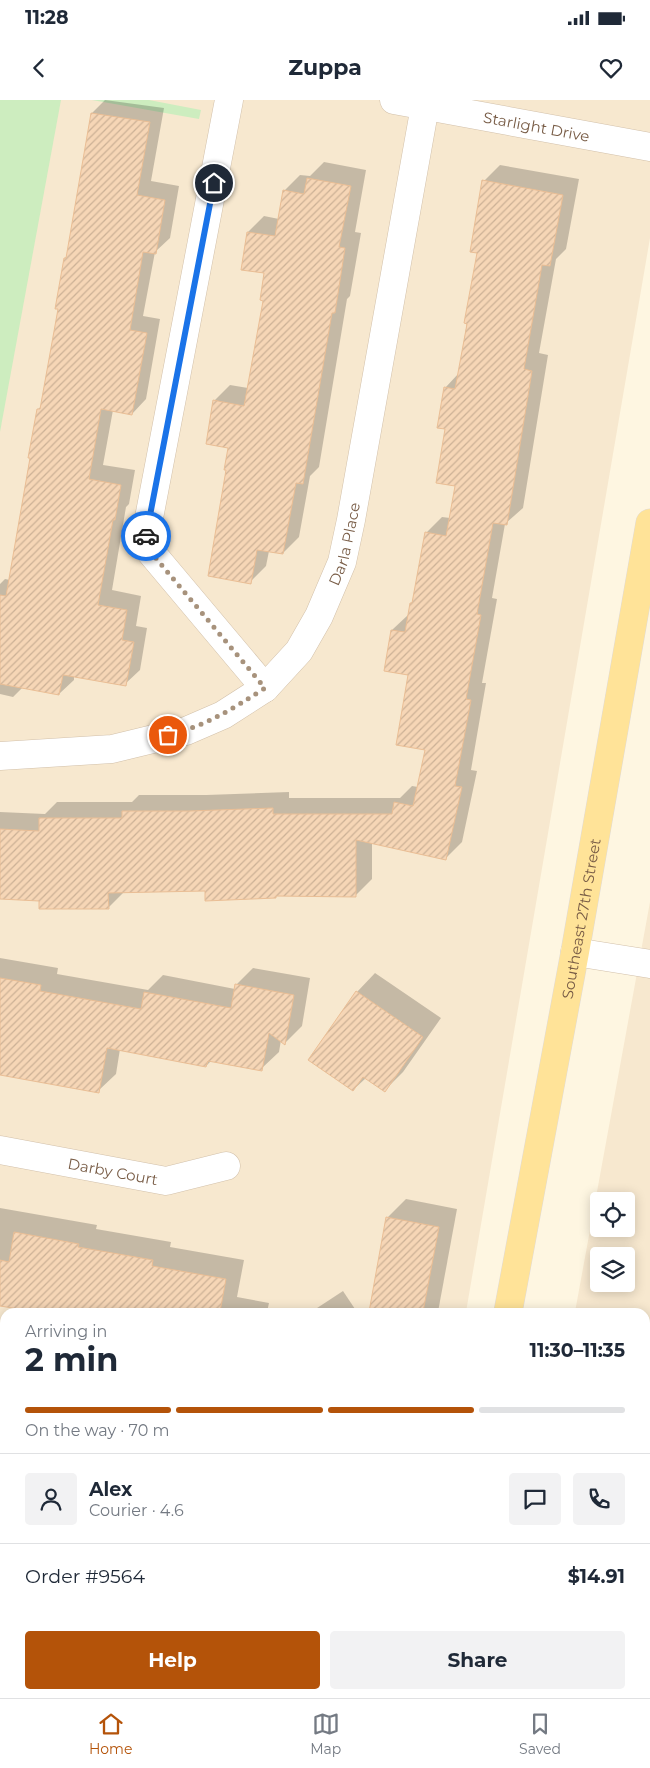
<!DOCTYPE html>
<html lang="en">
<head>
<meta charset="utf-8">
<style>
	body { margin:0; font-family:Montserrat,sans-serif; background:#f2f2f3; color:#1f2937; height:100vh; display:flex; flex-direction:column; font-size:19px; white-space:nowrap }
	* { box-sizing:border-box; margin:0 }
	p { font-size:16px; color:#747a83 }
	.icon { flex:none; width:28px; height:28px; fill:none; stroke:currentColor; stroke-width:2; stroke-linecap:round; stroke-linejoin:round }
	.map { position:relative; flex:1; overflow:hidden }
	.drawer { position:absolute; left:0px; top:1208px; width:650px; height:391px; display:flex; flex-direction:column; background:#fff; border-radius:15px 15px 0 0; box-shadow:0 2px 12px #0003 }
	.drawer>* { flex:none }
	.tools { position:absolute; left:590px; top:1092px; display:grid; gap:10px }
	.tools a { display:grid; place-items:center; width:45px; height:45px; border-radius:5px; background:#fff; box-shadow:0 2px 12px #0003; font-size:25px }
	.pin { position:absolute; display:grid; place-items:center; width:42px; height:42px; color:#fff; margin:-21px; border:2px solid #fff; border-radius:50%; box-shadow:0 1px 5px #0007 }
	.courier { position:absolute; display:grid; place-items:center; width:50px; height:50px; margin:-25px; border:4px solid #1a73e8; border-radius:50%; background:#fff; color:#222; box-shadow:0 1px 6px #0007 }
	.overview em { font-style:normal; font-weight:700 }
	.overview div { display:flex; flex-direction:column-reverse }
	.overview { display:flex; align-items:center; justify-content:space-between; height:85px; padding:0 25px }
	h1 { font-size:32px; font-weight:700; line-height:38px }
	.bar { display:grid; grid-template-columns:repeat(4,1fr); gap:8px 5px; align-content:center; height:60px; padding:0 25px }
	.bar i { height:6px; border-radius:4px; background:#e0e1e3 }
	.bar .current { background:#b45309 }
	.bar p { grid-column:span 4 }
	.line { display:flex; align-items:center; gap:12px; padding:0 25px; border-top:1px solid #e0e1e3 }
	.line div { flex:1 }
	.round { display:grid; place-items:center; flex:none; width:52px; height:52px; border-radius:5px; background:#f2f2f3 }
	.action { display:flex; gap:10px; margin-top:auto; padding:10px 25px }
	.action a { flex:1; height:58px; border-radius:5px; background:#b45309; color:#fff; font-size:20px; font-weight:700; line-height:58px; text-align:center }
	.action a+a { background:#f2f2f3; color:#1f2937 }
	.status { display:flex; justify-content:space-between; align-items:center; height:35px; padding:0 25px; background:#fff; direction:ltr }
	.status svg { height:14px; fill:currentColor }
	header { display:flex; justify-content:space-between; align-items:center; height:65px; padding:0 25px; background:#fff; font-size:22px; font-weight:700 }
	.tab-bar { display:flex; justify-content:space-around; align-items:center; height:70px; border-top:1px solid #e0e1e3; background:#fff; font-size:14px; color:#747a83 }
	.tab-bar a { display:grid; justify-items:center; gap:2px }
	.tab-bar .current { color:#b45309 }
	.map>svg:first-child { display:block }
	.residential { fill:#f7e8cf; fill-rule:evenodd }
	.park { fill:#cdedbf }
	.shadow { fill:#0003 }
	.building { fill:url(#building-hatch); stroke:#eabe95 }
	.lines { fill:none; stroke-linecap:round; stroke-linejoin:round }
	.minor-casing { stroke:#d2c0aa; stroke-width:29 }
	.major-casing { stroke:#e1dbd6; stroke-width:29 }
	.minor { stroke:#fff; stroke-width:28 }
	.major { stroke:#ffe398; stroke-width:28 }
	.done { stroke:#a7927c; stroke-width:5; stroke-dasharray:0 9 }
	.route { stroke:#1a73e8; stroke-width:6 }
	.labels { text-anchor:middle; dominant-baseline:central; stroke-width:4; stroke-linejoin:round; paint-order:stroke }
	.street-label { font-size:15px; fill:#785c46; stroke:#fff9ea }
</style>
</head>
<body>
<div class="status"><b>11:28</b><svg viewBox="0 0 49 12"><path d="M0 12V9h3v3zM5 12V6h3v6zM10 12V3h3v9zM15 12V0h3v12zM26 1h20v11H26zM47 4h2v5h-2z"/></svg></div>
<header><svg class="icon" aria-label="back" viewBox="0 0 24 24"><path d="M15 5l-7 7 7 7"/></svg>Zuppa<svg class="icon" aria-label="heart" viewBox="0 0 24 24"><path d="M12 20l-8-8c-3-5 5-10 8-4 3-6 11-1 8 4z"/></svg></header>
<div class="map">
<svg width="650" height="1598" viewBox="0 0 650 1598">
	<defs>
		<pattern id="building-hatch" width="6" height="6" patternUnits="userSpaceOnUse" patternTransform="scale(1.25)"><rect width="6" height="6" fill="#f6d6b6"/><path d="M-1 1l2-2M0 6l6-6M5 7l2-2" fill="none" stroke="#ccb196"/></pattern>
	</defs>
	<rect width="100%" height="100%" fill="#fef6e1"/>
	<g class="residential">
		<polygon points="0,0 650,0 650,138 466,1212 5,1212 5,1500 0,1499"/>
		<path d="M 650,802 L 650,1598 L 505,1598 L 506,1594 L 645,1594 L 645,1212 L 575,1212 ZM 599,1101 L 626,1101 L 626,1129 L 599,1129 ZM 599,1156 L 626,1156 L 626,1184 L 599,1184 Z"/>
	</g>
	<g class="park">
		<polygon points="0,0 61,0 0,332"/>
		<polygon points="92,0 149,0 201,10 199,19"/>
	</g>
	<g class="shadow">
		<polygon points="105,0 164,8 151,81 179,86 170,138 155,152 143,216 160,219 146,299 132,314 113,310 103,365 135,370 129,404 126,407 112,490 141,496 136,526 147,528 140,570 125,584 74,575 74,580 59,594 23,587 13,597 0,594 0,484 5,479 10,480 38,309 42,306 59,208 65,158 68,156 92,13"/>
		<polygon points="324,62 366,70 355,132 361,133 350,196 347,199 319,367 310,376 299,437 283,453 269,451 266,466 250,482 228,369 229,347 214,301 230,285 248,288 264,200 266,172 242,169 248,132 264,116 279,119 284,91 300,75 310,76"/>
		<polygon points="500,65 579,79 566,149 556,159 539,253 548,255 523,408 505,424 492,498 497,499 482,583 486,583 471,670 477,671 462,742 446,758 372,742 372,779 356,795 278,795 276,797 206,790 124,792 108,808 41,800 0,798 0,712 45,714 57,702 132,702 139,695 206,695 289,692 289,698 400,698 412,686 418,687 426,649 410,574 392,530 409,514 411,503 414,500 426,433 442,417 450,418 456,385 446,328 445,288 459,273 478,152 484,81"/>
		<polygon points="0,858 58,868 57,874 148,890 163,875 235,889 236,885 253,868 310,878 302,926 285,943 281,940 279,952 261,969 211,961 206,966 120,949 116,974 98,991 0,974"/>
		<polygon points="375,873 441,918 403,972 384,991 366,978 353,990 357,892"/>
		<polygon points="406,1099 457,1109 438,1212 370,1212 387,1118"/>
		<polygon points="0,1108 97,1125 96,1129 171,1142 170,1147 244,1160 237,1197 269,1203 267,1212 41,1212 0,1205"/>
		<polygon points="343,1191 357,1212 311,1212"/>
		<polygon points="0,1276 5,1277 5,1383 4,1384 0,1384"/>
	</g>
	<g class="building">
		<polygon points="91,13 150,22 137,95 165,100 156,154 143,152 130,230 147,233 132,315 101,309 89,379 121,385 115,420 113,420 98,505 127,510 122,540 134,542 126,586 63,575 59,595 0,584 0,495 6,496 30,358 28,358 37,309 40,309 58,209 55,209 64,158 66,158"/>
		<polygon points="307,78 351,86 339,147 345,148 335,213 332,213 303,384 296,383 283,454 257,450 251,484 208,476 226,370 224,370 228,348 206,344 213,300 244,306 263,201 260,200 264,173 241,170 247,132 275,136 283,90 304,94"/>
		<polygon points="482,80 563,95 550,166 542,165 524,269 532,271 507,425 493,423 477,514 481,515 466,599 471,600 455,686 462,687 446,760 356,740 356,797 276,796 276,798 205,801 205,791 108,793 109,809 39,809 39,801 0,799 0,729 39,731 39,718 122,718 122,711 189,711 273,708 273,714 392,714 394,702 413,706 425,650 396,645 408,575 384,571 391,530 405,532 410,503 412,503 425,432 446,436 455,386 436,383 445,329 437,328 444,287 455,289 467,224 464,223 477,153 470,152"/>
		<polygon points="0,878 41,885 40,891 141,909 144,892 231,908 235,884 294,895 285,945 269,933 262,971 208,961 206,967 107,948 99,993 0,975"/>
		<polygon points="356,891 423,937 385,992 363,977 353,991 308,960"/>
		<polygon points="386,1117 439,1127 423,1212 369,1212"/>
		<polygon points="14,1132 79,1144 78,1147 153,1160 152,1166 226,1179 220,1212 37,1212 0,1206 0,1160 9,1162"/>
	</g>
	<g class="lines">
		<g class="minor-casing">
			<g id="minor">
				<polyline points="229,0 144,444 265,588"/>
				<path id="s1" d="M 394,0 L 650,47"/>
				<path id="s2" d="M 0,656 L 112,649 L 186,631 L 223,615 L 265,588 L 299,551 L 319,516 L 342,462 L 351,420 L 425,6"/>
				<polyline points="575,852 650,864"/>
				<path id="s3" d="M 0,1050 L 166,1081 L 226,1066"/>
				<polyline points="645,1375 650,1375"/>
				<polyline points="0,1465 5,1466"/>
			</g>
		</g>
		<g class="major-casing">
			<g id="major">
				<path id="s4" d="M 508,1212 L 575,852 L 650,423"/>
				<polyline points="437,1598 438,1594"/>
			</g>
		</g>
		<use href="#minor" class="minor"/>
		<use href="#major" class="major"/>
	</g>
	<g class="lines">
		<path class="done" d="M 146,436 L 144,444 L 265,588 C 232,609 206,626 168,635"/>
		<polyline class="route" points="146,436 214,83"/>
	</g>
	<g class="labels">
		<g class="street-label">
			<text stroke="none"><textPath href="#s1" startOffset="145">Starlight Drive</textPath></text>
			<text stroke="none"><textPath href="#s2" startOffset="446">Darla Place</textPath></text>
			<text stroke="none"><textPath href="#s4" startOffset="400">Southeast 27th Street</textPath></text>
			<text stroke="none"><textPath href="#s3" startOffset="115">Darby Court</textPath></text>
		</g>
	</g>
</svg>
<div class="tools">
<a><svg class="icon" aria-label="locate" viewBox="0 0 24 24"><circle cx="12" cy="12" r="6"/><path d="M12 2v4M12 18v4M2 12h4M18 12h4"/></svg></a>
<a><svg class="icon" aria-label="layers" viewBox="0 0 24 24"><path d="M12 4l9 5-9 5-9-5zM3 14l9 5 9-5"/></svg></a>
</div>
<div class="pin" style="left:168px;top:635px;background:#ea580c"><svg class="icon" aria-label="bag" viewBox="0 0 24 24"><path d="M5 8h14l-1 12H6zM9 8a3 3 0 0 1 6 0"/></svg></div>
<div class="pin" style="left:214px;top:83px;background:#1f2937"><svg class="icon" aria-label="home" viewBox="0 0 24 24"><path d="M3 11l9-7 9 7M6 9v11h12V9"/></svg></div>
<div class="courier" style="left:146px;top:436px"><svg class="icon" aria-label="car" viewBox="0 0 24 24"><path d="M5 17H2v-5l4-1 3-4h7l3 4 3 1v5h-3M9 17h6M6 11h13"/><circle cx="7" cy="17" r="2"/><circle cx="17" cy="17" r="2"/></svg></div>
<section class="drawer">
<div class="overview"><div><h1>2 min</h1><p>Arriving in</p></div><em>11:30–11:35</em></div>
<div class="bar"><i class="current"></i><i class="current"></i><i class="current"></i><i></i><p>On the way · 70 m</p></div>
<div class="line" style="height:90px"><a class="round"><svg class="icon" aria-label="person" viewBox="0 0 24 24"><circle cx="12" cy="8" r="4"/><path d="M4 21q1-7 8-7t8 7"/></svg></a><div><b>Alex</b><p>Courier · 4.6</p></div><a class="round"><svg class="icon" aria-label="chat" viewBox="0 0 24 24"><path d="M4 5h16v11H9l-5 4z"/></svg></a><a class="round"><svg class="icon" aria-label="phone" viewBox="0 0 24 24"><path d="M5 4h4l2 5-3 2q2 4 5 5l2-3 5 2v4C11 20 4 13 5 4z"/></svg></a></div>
<div class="line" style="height:65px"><div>Order #9564</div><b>$14.91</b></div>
<div class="action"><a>Help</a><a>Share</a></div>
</section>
</div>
<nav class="tab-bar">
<a class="current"><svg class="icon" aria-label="home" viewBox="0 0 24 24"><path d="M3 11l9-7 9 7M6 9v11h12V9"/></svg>Home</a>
<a><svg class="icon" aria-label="map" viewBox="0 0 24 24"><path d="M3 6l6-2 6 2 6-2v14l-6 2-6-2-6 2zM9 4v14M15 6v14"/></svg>Map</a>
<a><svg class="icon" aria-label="saved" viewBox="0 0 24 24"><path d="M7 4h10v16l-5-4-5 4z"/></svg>Saved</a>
</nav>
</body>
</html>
